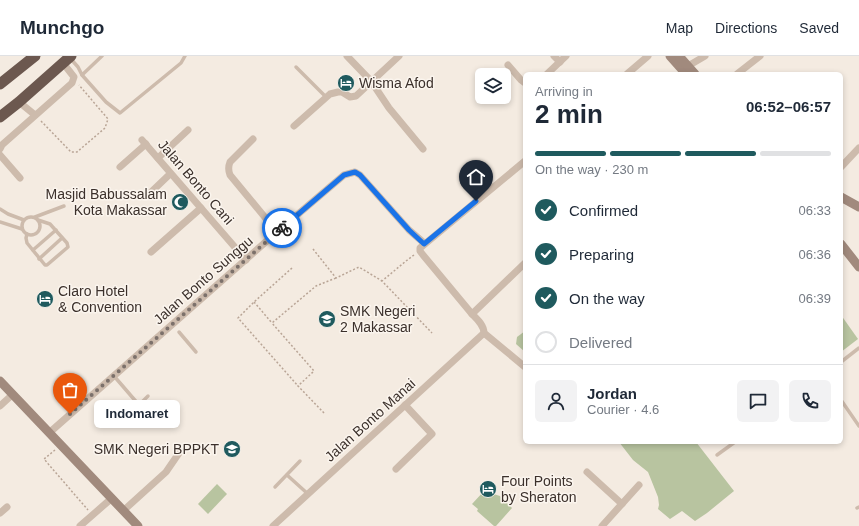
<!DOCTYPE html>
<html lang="en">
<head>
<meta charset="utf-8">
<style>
	body { margin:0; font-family:Arial,sans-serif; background:#f2f2f3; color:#1f2937; height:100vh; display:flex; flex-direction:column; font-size:15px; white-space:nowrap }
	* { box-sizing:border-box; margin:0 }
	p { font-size:13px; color:#747a83 }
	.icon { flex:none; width:22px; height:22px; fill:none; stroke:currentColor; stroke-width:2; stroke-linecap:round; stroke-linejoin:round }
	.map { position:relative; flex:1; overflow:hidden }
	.details { position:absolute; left:523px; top:16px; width:320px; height:372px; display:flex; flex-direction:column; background:#fff; border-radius:6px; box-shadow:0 2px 6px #0003 }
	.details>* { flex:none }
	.controls { position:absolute; left:475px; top:12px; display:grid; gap:8px }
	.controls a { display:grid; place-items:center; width:36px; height:36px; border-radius:6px; background:#fff; box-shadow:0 2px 6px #0003; font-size:20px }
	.pin { position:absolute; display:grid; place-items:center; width:34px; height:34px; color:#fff; margin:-41px -17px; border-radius:50% 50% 50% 0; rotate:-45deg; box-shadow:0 0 4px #0007 }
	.pin .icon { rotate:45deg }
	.courier { position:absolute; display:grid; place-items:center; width:40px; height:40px; margin:-20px; border:3px solid #1a73e8; border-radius:50%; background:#fff; color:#222; box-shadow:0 1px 5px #0007 }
	.bubble { position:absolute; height:28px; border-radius:6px; background:#fff; box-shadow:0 2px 6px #0003; font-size:13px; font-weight:700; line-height:28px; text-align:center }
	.overview em { font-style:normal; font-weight:700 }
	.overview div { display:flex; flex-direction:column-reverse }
	.overview { display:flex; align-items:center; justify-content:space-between; height:68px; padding:0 12px }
	h1 { font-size:26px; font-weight:700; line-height:30px }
	.bar { display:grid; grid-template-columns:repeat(4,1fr); gap:6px 4px; align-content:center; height:48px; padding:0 12px }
	.bar i { height:5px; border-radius:3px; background:#e0e1e3 }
	.bar .on { background:#1f5a5e }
	.bar p { grid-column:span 4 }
	.line { display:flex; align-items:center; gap:10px; padding:0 12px; border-top:1px solid #e0e1e3 }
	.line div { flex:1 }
	.round { display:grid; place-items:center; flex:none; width:42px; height:42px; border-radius:6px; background:#f2f2f3 }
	ol { padding:0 12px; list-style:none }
	li { display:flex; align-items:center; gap:12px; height:44px }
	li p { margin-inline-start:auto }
	li .icon { padding:4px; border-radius:50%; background:#1f5a5e; color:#fff; stroke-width:4 }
	li:last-child { color:#747a83 }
	li i { width:22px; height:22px; border:2px solid #e0e1e3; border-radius:50% }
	header { display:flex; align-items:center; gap:24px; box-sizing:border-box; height:56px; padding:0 20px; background:#fff; border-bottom:1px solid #e0e1e3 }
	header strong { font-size:19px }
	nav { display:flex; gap:22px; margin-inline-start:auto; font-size:14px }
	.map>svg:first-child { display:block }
	.green { fill:#b8c4a0 }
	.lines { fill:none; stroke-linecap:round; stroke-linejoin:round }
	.path { stroke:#b9a596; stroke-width:1.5; stroke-dasharray:2 2; stroke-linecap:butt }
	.service { stroke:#cdbbac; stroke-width:3.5 }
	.minor { stroke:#cdbbac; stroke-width:7 }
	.secondary { stroke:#a18a7d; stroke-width:9 }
	.trunk { stroke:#6c584f; stroke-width:11 }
	.done { stroke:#7c716b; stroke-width:4; stroke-dasharray:0 7.2 }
	.route { stroke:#1a73e8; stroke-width:5 }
	.labels { text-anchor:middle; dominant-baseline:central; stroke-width:3; stroke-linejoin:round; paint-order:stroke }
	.poi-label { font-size:14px; fill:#3b302b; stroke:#fbf5ee; text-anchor:start }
	.street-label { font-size:14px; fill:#3b302b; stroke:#fbf5ee }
</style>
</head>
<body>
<header>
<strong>Munchgo</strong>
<nav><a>Map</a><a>Directions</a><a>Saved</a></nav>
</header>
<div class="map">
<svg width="859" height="470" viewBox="0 0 859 470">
	<rect width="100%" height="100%" fill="#f4ebe1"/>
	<g class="green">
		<polygon points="841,259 858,283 841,296"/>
		<polygon points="525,275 525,296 516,288 517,281"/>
		<polygon points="619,386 696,386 734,435 707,457 695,465 682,455 670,463 658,453 659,449 658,441 648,416 633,404"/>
		<polygon points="217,428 227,438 208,458 198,448"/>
		<polygon points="484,435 500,440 512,452 496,470 494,470 477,455 478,453 472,448"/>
	</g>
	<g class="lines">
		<g class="path">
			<polyline points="41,65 71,96 77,96 105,72 108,63 79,29"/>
			<polyline points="313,193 336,222 359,211 382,225"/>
			<polyline points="414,199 406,205 382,225 432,277"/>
			<polyline points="292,212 254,246 238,262 298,330"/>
			<polyline points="254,246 272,267"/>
			<polyline points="324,357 298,330 314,315 272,267 316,230 336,222"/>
			<polyline points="55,394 44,403 88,454"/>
		</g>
		<g class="service">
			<polyline points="70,2 78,11 82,19 102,0"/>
			<polyline points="296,11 326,41"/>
			<polyline points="82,19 106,46 120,57 181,7 185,0"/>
			<polyline points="0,153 8,158 24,164"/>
			<circle cx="31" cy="170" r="9"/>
			<polyline points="35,161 64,150"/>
			<polyline points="0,166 22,173"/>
			<polyline points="27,178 26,182 27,187 45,209 47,209 68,191 67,187 50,168 38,164"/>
			<polyline points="33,194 56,174"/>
			<polyline points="39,203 62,182"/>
			<polyline points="179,276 196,296"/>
			<polyline points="841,306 859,292"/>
			<polyline points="114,320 139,349"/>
			<polyline points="841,344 859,370"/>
			<polyline points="135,353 148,340"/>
			<polyline points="717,399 735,386"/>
			<polyline points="287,419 308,438"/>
			<polyline points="275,431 300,405"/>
			<polyline points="857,452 859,451"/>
		</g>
		<g class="minor">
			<polyline points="347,0 371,25 389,52 423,93"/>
			<polyline points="554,0 560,6"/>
			<polyline points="508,9 521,24 525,27"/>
			<polyline points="688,10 705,0"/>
			<polyline points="547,18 566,0"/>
			<polyline points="627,18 648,0"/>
			<polyline points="737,18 760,0"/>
			<polyline points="19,46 35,59"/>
			<polyline points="294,70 330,38 338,36 342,36 350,41 356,40 399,0"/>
			<path d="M 253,83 L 230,106 C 228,111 228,114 230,119 L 277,176"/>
			<polyline points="142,84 246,204"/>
			<polyline points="0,93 2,89 72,27 74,21 63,7"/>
			<polyline points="0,99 20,122"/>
			<polyline points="158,102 188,74"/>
			<polyline points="120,111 146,88"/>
			<polyline points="841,111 859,92"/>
			<polyline points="147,140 170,118"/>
			<polyline points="151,196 201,152"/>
			<path d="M 525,207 L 472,258 C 477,263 484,269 484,277 L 525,311"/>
			<polyline points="472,258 423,199 420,195 420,192 525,105"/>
			<polyline points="0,350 12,339"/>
			<polyline points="49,377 277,176 344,119 355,116 360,119 409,174 424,187"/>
			<polyline points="396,413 432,378 405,349"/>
			<polyline points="587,416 622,448"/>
			<polyline points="124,454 166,416 179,397"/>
			<polyline points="0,457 7,451"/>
			<polyline points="80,470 112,442"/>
			<polyline points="273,470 484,277"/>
			<polyline points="602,470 639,429"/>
		</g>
		<g class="secondary">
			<polyline points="670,0 686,18"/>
			<polyline points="679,0 695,18"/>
			<polyline points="841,141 859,151"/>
			<polyline points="841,188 859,211"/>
			<polyline points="0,325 138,470"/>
		</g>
		<g class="trunk">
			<polyline points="0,28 35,0"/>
			<polyline points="0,61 19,46 71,0"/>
		</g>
	</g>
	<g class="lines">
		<polyline class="done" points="70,358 282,172"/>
		<polyline class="route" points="282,172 344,119 355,116 360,119 409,174 424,188 476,145"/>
	</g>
	<defs>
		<g id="hotel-disc" transform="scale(0.9)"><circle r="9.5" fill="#1f5a5e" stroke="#fbf5ee"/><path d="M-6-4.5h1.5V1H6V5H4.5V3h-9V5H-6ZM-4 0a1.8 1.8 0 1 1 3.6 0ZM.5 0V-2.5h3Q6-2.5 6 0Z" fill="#fff"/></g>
		<g id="mosque-disc" transform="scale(0.9)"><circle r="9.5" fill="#1f5a5e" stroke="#fbf5ee"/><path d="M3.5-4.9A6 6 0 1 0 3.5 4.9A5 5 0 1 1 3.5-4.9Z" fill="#fff"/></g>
		<g id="school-disc" transform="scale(0.9)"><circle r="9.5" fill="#1f5a5e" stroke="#fbf5ee"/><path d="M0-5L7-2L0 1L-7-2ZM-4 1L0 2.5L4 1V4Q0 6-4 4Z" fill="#fff"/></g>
	</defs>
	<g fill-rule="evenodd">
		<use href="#hotel-disc" x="346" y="27"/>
		<use href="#mosque-disc" x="180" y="146"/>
		<use href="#hotel-disc" x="45" y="243"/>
		<use href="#school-disc" x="327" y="263"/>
		<use href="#school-disc" x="232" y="393"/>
		<use href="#hotel-disc" x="488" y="433"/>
	</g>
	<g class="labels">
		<g class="poi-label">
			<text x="359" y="27">Wisma Afod</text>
			<text x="167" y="138" text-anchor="end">Masjid Babussalam<tspan x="167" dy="16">Kota Makassar</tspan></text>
			<text x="58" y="235">Claro Hotel<tspan x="58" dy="16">&amp; Convention</tspan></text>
			<text x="340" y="255">SMK Negeri<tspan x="340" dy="16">2 Makassar</tspan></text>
			<text x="219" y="393" text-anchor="end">SMK Negeri BPPKT</text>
			<text x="501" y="425">Four Points<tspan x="501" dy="16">by Sheraton</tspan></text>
		</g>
		<g class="street-label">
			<text transform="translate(196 126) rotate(49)">Jalan Bonto Cani</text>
			<text transform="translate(203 224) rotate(-41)">Jalan Bonto Sunggu</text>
			<text transform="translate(370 364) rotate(-42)">Jalan Bonto Manai</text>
		</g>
	</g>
</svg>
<div class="controls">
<a><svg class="icon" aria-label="layers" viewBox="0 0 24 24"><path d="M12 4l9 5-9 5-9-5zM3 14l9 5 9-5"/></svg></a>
</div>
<div class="pin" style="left:70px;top:358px;background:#ea580c"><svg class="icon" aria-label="bag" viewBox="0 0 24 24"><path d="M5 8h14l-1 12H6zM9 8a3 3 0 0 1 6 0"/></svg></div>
<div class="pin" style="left:476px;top:145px;background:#1f2937"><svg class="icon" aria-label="home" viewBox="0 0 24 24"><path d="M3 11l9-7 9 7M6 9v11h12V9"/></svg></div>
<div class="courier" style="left:282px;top:172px"><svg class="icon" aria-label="bike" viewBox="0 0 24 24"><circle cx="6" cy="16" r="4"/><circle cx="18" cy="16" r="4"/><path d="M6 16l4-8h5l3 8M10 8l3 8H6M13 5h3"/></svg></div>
<div class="bubble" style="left:94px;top:344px;width:86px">Indomaret</div>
<section class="details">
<div class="overview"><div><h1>2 min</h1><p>Arriving in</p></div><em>06:52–06:57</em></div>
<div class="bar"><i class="on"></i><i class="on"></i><i class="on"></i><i></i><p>On the way · 230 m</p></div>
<ol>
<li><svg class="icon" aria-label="check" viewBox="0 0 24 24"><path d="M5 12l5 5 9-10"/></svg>Confirmed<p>06:33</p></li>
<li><svg class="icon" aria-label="check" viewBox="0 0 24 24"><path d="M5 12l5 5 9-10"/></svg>Preparing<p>06:36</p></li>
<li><svg class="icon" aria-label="check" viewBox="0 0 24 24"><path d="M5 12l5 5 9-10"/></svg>On the way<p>06:39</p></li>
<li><i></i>Delivered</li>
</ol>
<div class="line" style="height:72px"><a class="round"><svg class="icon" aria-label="person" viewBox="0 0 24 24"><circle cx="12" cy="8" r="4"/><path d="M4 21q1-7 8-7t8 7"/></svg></a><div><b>Jordan</b><p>Courier · 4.6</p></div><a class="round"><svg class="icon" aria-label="chat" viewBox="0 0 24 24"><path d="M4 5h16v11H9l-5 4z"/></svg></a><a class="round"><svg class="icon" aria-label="phone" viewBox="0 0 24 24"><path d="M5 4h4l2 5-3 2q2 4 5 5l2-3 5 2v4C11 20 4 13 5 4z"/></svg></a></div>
</section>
</div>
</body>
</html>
